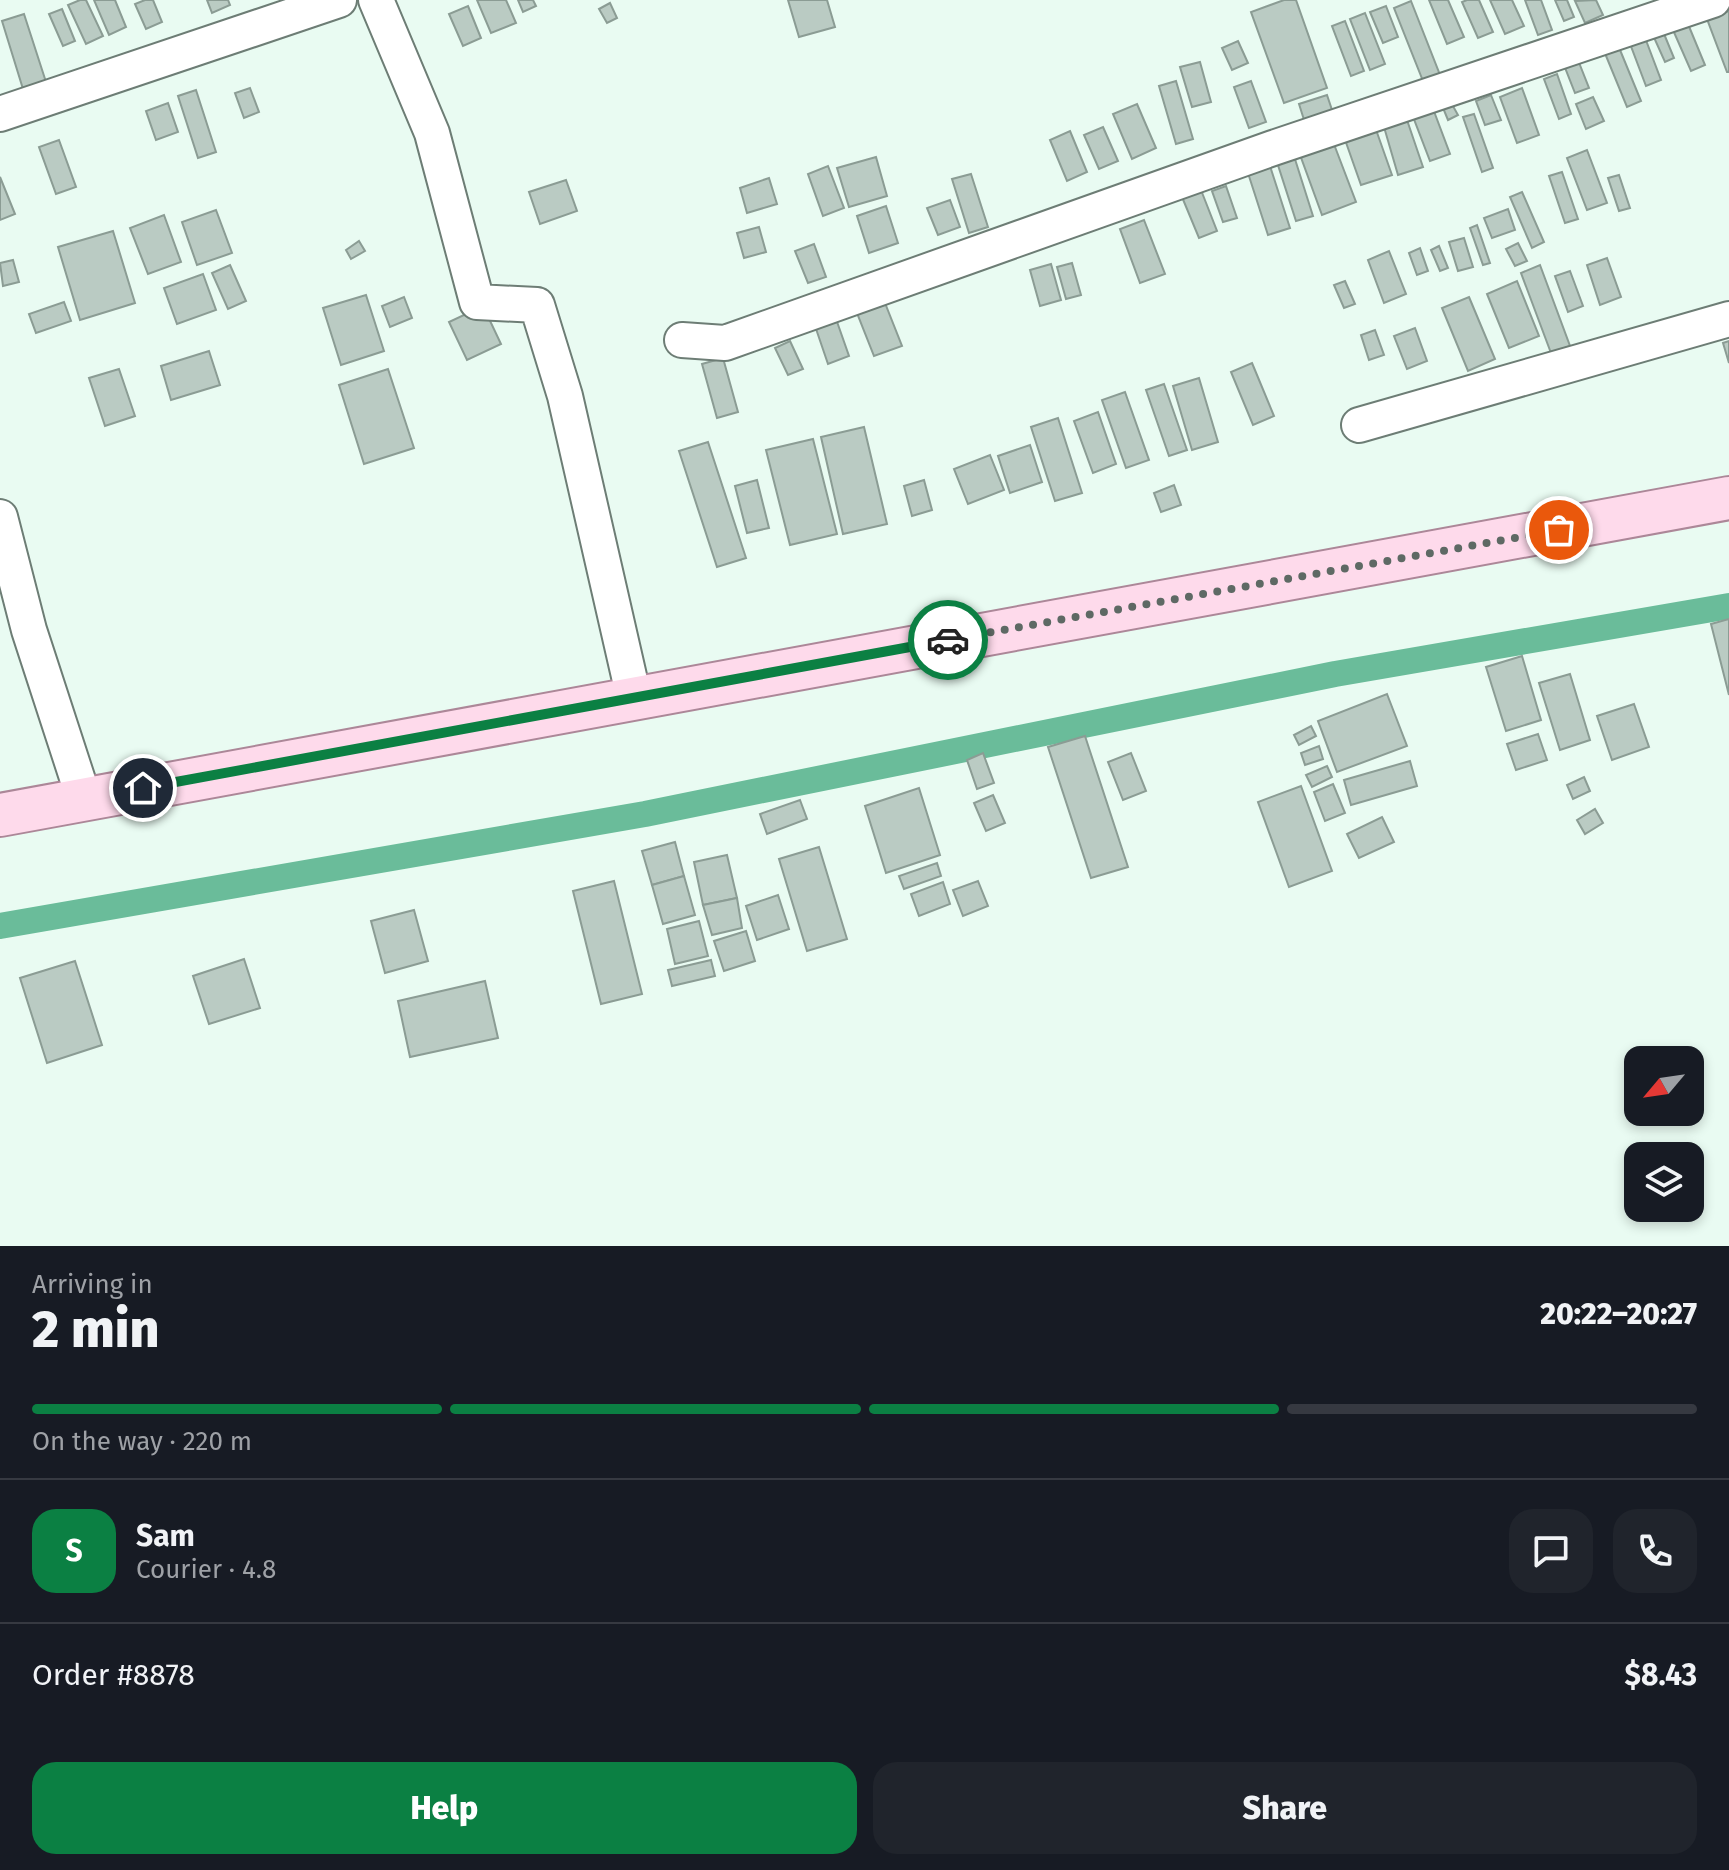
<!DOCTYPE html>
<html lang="en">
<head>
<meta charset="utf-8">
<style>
	body { margin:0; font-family:"Fira Sans",sans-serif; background:#20242c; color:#f1f3f6; height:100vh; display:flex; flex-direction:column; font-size:30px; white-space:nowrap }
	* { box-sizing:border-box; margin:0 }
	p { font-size:26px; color:#9ea1a6 }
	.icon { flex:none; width:44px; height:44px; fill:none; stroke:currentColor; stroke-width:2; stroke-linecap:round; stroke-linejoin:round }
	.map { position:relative; height:1246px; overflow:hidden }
	.drawer { display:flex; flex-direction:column; background:#171b24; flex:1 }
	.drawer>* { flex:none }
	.needle { width:52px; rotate:241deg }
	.fabs { position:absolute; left:1624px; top:1046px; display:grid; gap:16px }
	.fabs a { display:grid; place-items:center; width:80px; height:80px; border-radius:16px; background:#171b24; box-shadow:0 4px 12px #0003; font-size:40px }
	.pin { position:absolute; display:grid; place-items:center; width:68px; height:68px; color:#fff; margin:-34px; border:4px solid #fff; border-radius:50%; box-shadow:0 2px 8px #0007 }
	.courier { position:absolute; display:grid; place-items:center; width:80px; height:80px; margin:-40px; border:6px solid #0b8043; border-radius:50%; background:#fff; color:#222; box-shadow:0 2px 10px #0007 }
	.summary em { font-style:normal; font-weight:800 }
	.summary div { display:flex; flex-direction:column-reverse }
	.summary { display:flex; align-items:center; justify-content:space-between; height:136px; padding:0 32px }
	h1 { font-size:52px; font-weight:800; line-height:60px }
	.bar { display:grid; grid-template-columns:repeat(4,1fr); gap:12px 8px; align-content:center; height:96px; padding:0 32px }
	.bar i { height:10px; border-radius:6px; background:#363941 }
	.bar .current { background:#0b8043 }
	.bar p { grid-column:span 4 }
	.line { display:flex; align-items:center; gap:20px; padding:0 32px; border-top:2px solid #363941 }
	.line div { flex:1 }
	.round { display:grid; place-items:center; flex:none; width:84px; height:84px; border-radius:24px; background:#20242c }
	.button { display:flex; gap:16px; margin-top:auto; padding:16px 32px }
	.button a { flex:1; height:92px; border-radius:24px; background:#0b8043; color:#fff; font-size:32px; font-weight:800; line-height:92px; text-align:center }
	.button a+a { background:#20242c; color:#f1f3f6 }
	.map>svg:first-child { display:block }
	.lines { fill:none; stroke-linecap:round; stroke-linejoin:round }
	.canal { stroke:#6abc9a; stroke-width:26 }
	.building { fill:#bacbc3; stroke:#8b9c94; stroke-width:2 }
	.minor-casing { stroke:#6d7d75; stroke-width:38 }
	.major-casing { stroke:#ac8798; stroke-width:46 }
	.minor { stroke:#fff; stroke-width:34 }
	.major { stroke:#fedaeb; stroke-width:42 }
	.done { stroke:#5e6964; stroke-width:8; stroke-dasharray:0 14.4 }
	.route { stroke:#0b8043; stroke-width:10 }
</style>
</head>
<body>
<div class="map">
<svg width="1729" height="1246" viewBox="0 0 1729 1246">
	<rect width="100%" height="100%" fill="#e9fbf2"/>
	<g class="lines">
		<polyline class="canal" points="0,926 645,814 1335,674 1729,606"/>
	</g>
	<g class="building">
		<polygon points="80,0 86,0 103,36 86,44 68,5"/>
		<polygon points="94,0 115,0 126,27 109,35"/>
		<polygon points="145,0 153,0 162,22 146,29 135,4"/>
		<polygon points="207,0 228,0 230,5 212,13"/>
		<polygon points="477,0 506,0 516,23 491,33"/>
		<polygon points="518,0 533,0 536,6 523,12"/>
		<polygon points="788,0 827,0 835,27 799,37"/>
		<polygon points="1284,0 1296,0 1327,88 1284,103 1251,12"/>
		<polygon points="1429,0 1448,0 1464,37 1447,44"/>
		<polygon points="1467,0 1479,0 1493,32 1478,38 1462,2"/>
		<polygon points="1490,0 1512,0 1524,26 1505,34"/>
		<polygon points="1525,0 1541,0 1552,30 1538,35"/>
		<polygon points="1555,0 1567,0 1574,17 1564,21"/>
		<polygon points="1596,0 1603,15 1585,23 1575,1"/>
		<polygon points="1411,1 1440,75 1423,81 1394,8"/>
		<polygon points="610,3 617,18 607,23 599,9"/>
		<polygon points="468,6 481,38 463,46 449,14"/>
		<polygon points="1386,6 1398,37 1383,43 1370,12"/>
		<polygon points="62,9 75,41 63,46 49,14"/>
		<polygon points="1729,11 1729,72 1727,72 1707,19"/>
		<polygon points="1365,13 1385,64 1370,70 1350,19"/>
		<polygon points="24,14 46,82 23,89 2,21"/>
		<polygon points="1345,21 1364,71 1351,76 1332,26"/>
		<polygon points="1688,24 1705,65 1691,71 1673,30"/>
		<polygon points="1662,29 1674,58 1665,62 1652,33"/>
		<polygon points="1644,35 1661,80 1646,86 1629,41"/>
		<polygon points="1238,41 1248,63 1232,70 1222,48"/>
		<polygon points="1618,45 1641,101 1627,107 1604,51"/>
		<polygon points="1576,55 1589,88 1575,93 1562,60"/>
		<polygon points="1200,62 1211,102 1192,107 1180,67"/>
		<polygon points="1557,74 1571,114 1559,119 1544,79"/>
		<polygon points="1176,81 1193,139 1176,144 1159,86"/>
		<polygon points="1251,81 1266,122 1249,128 1234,87"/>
		<polygon points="250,88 259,112 244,118 235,93"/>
		<polygon points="1522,88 1539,135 1517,143 1500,97"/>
		<polygon points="196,90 216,152 198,158 178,96"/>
		<polygon points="1327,95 1333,113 1305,123 1299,104"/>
		<polygon points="1491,95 1501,120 1485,125 1476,101"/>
		<polygon points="1593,97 1604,121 1586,129 1576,104"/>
		<polygon points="1449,99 1458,115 1448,120 1441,103"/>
		<polygon points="168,103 178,132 156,140 146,111"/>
		<polygon points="1137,104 1156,148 1132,159 1113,114"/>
		<polygon points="1432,106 1450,154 1430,161 1412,114"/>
		<polygon points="1474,114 1493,168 1482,172 1463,117"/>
		<polygon points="1407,120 1423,167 1398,175 1384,127"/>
		<polygon points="1374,124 1392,175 1361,185 1343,134"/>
		<polygon points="1103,127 1118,161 1099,169 1084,135"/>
		<polygon points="1070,131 1087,172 1067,181 1050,140"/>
		<polygon points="1332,139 1356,202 1322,215 1299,152"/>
		<polygon points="59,140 76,187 56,194 39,147"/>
		<polygon points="1587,150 1607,203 1587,210 1567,158"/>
		<polygon points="1294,156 1313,216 1296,221 1277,162"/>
		<polygon points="876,157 887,196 849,207 837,168"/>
		<polygon points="1269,163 1290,228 1268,235 1247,170"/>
		<polygon points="828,166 844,208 823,216 808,174"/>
		<polygon points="1562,172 1578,219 1565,223 1549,176"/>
		<polygon points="971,174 988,227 969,233 952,179"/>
		<polygon points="1619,175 1630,208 1619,211 1608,178"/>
		<polygon points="0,177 15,214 0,220"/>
		<polygon points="769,178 777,204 747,213 740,188"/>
		<polygon points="566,180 577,211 540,224 529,192"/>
		<polygon points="1226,186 1237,218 1223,222 1212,191"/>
		<polygon points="1201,190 1217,231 1199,238 1182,197"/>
		<polygon points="1522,192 1544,242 1532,248 1510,197"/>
		<polygon points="950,200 960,227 938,235 927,208"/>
		<polygon points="886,206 898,243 869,253 857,216"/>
		<polygon points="1508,209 1515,230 1492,238 1484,218"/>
		<polygon points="216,210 232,253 197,265 182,222"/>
		<polygon points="164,215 181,262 148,274 130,228"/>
		<polygon points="1144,220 1165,274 1140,283 1120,229"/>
		<polygon points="1477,225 1490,263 1483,265 1470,228"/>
		<polygon points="759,227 766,252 744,258 737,233"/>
		<polygon points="113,231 135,303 80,320 58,247"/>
		<polygon points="1464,238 1473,267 1458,271 1449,242"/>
		<polygon points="359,241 365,251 351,259 346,250"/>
		<polygon points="1518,243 1527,261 1515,266 1506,249"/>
		<polygon points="814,244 826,277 808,283 795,251"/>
		<polygon points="1439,246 1448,268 1440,271 1431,250"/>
		<polygon points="1420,248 1428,271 1417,275 1409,253"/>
		<polygon points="1389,251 1406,294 1384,303 1368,260"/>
		<polygon points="1607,258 1621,297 1600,305 1587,265"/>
		<polygon points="13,260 19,282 3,286 0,263"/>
		<polygon points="1072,263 1081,295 1066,299 1057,267"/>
		<polygon points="1051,264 1061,300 1040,306 1030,270"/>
		<polygon points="230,265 246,301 228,309 212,273"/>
		<polygon points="1540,265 1570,346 1551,353 1521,273"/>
		<polygon points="1570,271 1583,306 1568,312 1555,276"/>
		<polygon points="203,274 216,310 177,324 164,288"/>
		<polygon points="1345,281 1355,304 1344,308 1334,285"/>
		<polygon points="1517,281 1539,336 1509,348 1487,294"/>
		<polygon points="366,295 384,351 341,365 323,308"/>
		<polygon points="404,297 412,318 390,327 382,306"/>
		<polygon points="1469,297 1495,359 1468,371 1442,308"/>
		<polygon points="64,302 71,321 36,333 29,314"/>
		<polygon points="885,303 902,346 874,356 857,313"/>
		<polygon points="483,306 501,344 467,360 449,322"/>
		<polygon points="835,316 849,356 828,364 814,323"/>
		<polygon points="1415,328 1427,361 1407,369 1394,336"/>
		<polygon points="1375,330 1384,355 1369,360 1361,335"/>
		<polygon points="790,341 803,369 788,375 775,348"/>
		<polygon points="1729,341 1729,363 1723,343"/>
		<polygon points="209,351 220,385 171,400 161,366"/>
		<polygon points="723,358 738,412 717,418 702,364"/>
		<polygon points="1252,363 1274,416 1253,425 1231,372"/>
		<polygon points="119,369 135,416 105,426 89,378"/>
		<polygon points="388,369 414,448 364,464 339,385"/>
		<polygon points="1199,378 1218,442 1192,450 1173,386"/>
		<polygon points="1164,384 1187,450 1169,456 1146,390"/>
		<polygon points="1125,392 1149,460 1126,468 1102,400"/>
		<polygon points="1098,412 1116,464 1093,473 1074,421"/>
		<polygon points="1058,418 1082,493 1055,501 1031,427"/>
		<polygon points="864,427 887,524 843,534 821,437"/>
		<polygon points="813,439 837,534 790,545 766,450"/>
		<polygon points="708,442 746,558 717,567 679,451"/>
		<polygon points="1030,445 1042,482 1010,493 998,456"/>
		<polygon points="990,455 1004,490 968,504 954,469"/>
		<polygon points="757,480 769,528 747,533 735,486"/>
		<polygon points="924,480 932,510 912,516 904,486"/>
		<polygon points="1174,485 1181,505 1161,512 1154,493"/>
		<polygon points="1729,619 1729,695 1711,624"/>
		<polygon points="1522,656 1541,720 1506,731 1486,667"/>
		<polygon points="1570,674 1590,740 1560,750 1539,683"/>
		<polygon points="1387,694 1407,746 1337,772 1318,721"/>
		<polygon points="1634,704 1649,747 1612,760 1597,716"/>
		<polygon points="1311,726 1316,736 1299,745 1294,735"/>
		<polygon points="1538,734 1547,760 1516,770 1507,744"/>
		<polygon points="1085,736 1128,867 1091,878 1048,747"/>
		<polygon points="1319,746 1323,759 1305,765 1301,753"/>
		<polygon points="983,753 994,783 977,789 967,760"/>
		<polygon points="1131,753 1146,791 1123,800 1108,762"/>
		<polygon points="1410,761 1417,786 1351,805 1344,780"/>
		<polygon points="1327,766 1332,777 1312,787 1306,775"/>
		<polygon points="1584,777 1590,791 1573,799 1567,785"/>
		<polygon points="1333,784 1345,813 1325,821 1314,792"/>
		<polygon points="1301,786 1332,871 1289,887 1258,802"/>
		<polygon points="919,788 940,855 886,873 865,806"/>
		<polygon points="993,795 1005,823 986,831 974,803"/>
		<polygon points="800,800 807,819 767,834 760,814"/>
		<polygon points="1595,809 1603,823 1585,834 1577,820"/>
		<polygon points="1382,817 1394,842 1359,858 1347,834"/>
		<polygon points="675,842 684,876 652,885 642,851"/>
		<polygon points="819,847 847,939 807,951 779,859"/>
		<polygon points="727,855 737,898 703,905 694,862"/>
		<polygon points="937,863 941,876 904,889 899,876"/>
		<polygon points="684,876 695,915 663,924 652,885"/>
		<polygon points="614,881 642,994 601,1004 573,891"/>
		<polygon points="978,881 988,906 963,916 953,890"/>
		<polygon points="943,882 950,904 919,916 911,894"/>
		<polygon points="778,895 789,929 757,940 746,906"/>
		<polygon points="737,898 742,928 712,935 703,905"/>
		<polygon points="414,910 428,961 385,973 371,921"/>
		<polygon points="699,921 708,956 675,964 667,929"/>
		<polygon points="746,931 755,961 724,971 714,941"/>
		<polygon points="244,959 260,1008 209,1024 193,976"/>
		<polygon points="711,960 715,976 672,986 668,970"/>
		<polygon points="75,961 102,1045 47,1063 20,978"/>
		<polygon points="485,981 498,1038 410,1057 398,1001"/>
	</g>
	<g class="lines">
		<g class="minor-casing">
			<g id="minor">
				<polyline points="376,0 432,133 477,302 537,305 565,396 634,698"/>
				<polyline points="0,114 339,0"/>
				<polyline points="682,340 725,343 1273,148 1713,0"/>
				<polyline points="1359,425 1729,319"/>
				<polyline points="0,517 29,630 84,799"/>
			</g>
		</g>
		<g class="major-casing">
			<polyline id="major" points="0,815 1729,498"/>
		</g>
		<use href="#minor" class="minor"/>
		<use href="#major" class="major"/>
	</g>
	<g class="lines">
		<polyline class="done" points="948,640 1559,530"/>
		<polyline class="route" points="143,788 948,640"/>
	</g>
</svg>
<div class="fabs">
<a><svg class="needle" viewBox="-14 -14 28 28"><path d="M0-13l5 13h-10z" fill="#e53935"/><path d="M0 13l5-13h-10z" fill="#9ea1a6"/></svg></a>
<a><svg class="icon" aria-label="layers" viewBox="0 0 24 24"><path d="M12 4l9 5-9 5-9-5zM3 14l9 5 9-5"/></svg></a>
</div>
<div class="pin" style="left:1559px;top:530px;background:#ea580c"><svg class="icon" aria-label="bag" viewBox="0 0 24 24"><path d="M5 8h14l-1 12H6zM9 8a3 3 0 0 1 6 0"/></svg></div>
<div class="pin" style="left:143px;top:788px;background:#1f2937"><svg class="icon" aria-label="home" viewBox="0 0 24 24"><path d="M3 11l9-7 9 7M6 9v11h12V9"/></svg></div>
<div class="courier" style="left:948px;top:640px"><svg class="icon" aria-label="car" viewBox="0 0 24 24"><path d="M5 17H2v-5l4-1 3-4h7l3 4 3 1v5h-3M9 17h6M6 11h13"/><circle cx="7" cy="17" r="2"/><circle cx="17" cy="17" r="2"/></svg></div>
</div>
<section class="drawer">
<div class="summary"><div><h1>2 min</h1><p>Arriving in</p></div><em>20:22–20:27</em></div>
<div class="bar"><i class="current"></i><i class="current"></i><i class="current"></i><i></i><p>On the way · 220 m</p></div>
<div class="line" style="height:144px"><b class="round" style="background:#0b8043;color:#fff">S</b><div><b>Sam</b><p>Courier · 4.8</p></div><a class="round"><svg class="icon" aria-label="chat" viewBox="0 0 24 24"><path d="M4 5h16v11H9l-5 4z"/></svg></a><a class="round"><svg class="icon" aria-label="phone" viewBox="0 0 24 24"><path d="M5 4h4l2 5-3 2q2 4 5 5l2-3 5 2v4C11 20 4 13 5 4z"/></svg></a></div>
<div class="line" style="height:104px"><div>Order #8878</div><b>$8.43</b></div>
<div class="button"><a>Help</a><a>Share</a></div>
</section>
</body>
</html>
